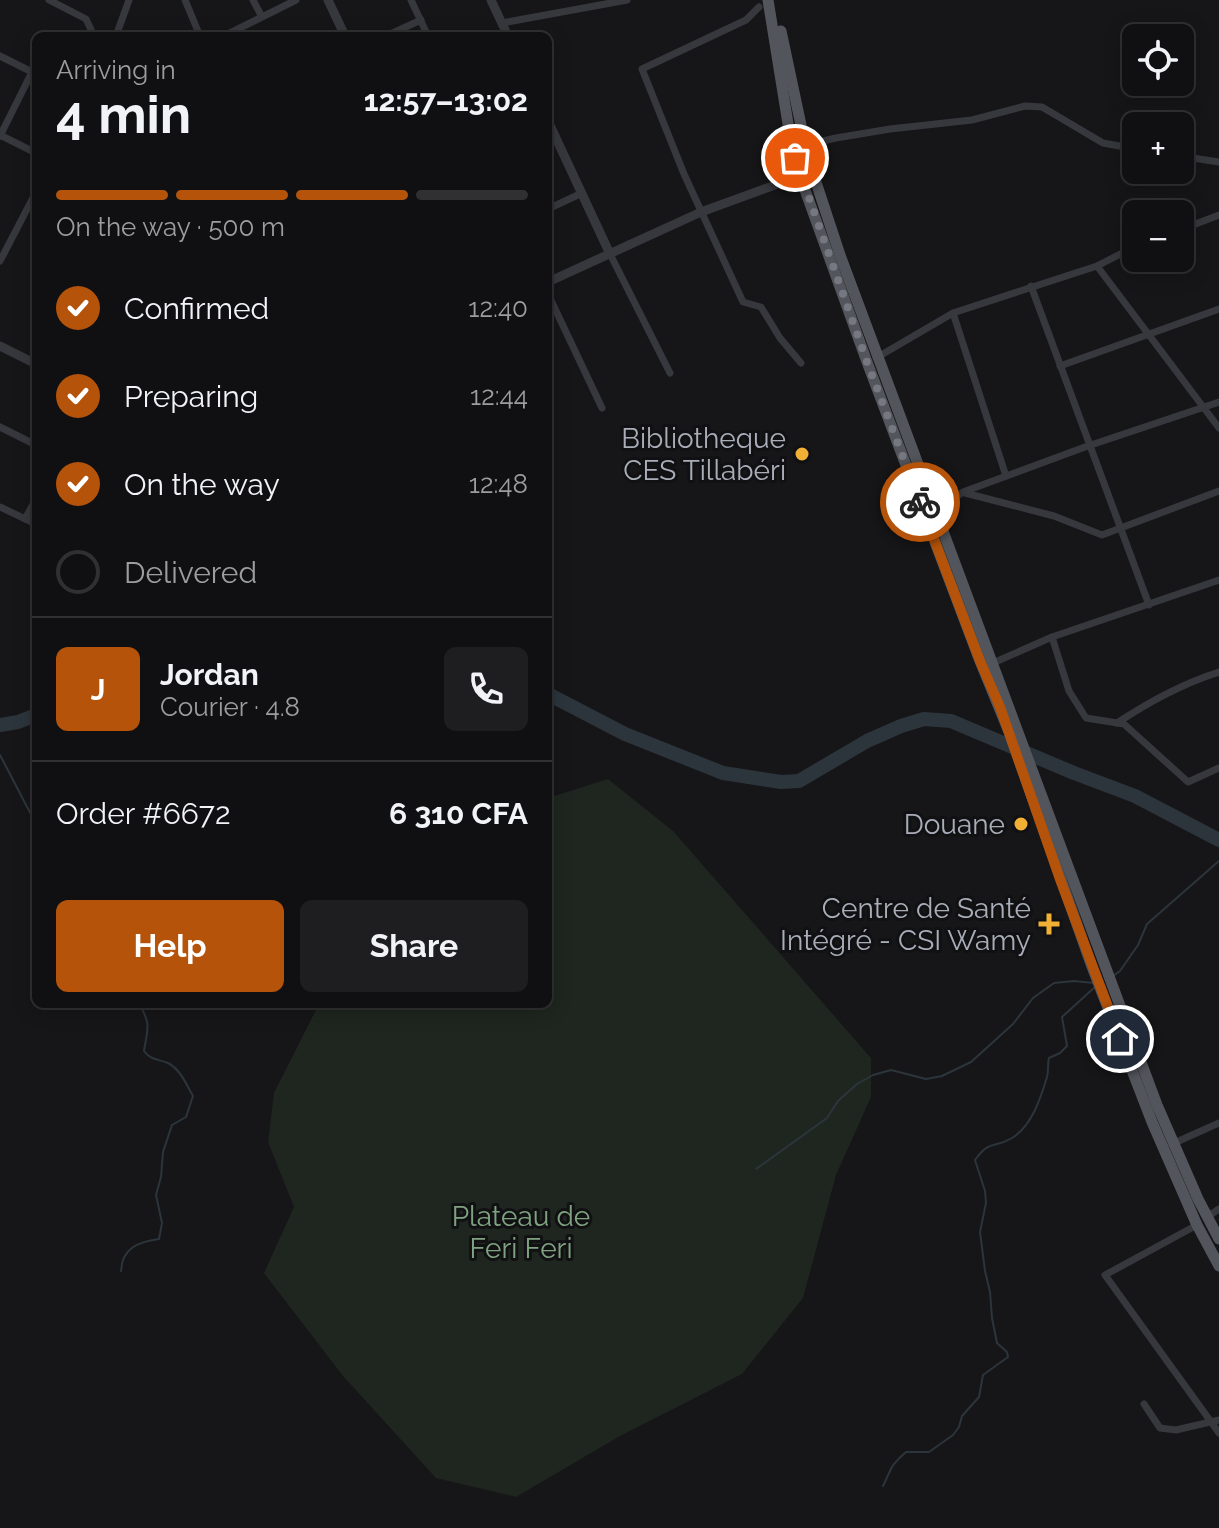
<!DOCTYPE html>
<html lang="en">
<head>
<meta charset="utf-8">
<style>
	body { margin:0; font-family:Raleway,sans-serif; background:#1e1e20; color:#f1f3f6; height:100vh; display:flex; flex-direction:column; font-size:30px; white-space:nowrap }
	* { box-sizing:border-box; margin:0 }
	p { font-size:26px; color:#9c9d9f }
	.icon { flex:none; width:44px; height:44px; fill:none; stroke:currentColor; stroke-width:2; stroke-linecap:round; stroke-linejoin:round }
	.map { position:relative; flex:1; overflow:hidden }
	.sheet { position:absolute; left:32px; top:32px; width:520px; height:976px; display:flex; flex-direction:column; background:#101012; border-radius:12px; box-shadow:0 4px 20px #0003,0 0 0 2px #303032 }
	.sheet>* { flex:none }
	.buttons { position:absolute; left:1122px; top:24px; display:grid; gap:16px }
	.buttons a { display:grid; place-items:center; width:72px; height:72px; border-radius:12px; background:#101012; box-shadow:0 4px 20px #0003,0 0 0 2px #303032; font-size:40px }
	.pin { position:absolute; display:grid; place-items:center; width:68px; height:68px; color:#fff; margin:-34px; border:4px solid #fff; border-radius:50%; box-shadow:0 2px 8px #0007 }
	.courier { position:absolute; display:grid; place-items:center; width:80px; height:80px; margin:-40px; border:6px solid #b45309; border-radius:50%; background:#fff; color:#222; box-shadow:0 2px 10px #0007 }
	.headline em { font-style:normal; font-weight:700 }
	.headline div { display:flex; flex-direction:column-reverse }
	.headline { display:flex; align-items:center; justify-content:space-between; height:136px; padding:0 24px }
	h1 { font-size:52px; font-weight:700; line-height:60px }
	.bar { display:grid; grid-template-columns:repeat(4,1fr); gap:12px 8px; align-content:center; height:96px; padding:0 24px }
	.bar i { height:10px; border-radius:6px; background:#303032 }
	.bar .current { background:#b45309 }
	.bar p { grid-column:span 4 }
	.line { display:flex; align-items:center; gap:20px; padding:0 24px; border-top:2px solid #303032 }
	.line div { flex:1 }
	.round { display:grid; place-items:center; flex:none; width:84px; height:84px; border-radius:12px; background:#1e1e20 }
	ol { padding:0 24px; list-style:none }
	li { display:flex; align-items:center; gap:24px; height:88px }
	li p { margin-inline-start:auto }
	li .icon { padding:8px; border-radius:50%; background:#b45309; color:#fff; stroke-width:4 }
	li:last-child { color:#9c9d9f }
	li i { width:44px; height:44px; border:4px solid #303032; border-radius:50% }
	.primary-button { display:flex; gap:16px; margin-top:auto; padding:16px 24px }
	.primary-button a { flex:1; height:92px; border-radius:12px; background:#b45309; color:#fff; font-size:32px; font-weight:700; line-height:92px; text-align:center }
	.primary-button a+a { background:#1e1e20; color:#f1f3f6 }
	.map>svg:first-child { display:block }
	.green { fill:#1e261f }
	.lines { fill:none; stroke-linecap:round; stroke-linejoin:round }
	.stream { stroke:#2c353c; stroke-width:2 }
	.river { stroke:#2c353c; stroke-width:14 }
	.minor { stroke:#37383d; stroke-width:7 }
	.tertiary { stroke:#37383d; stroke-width:9 }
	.primary { stroke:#53555c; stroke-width:11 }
	.done { stroke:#757880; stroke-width:8; stroke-dasharray:0 14.4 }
	.route { stroke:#b45309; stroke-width:10 }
	.poi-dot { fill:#f2b134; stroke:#111113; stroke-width:3 }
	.labels { text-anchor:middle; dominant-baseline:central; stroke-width:6; stroke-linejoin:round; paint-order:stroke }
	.poi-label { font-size:28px; fill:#a8adb8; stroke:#111113; text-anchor:end }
	.park-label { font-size:28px; fill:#7fa381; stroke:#111113 }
</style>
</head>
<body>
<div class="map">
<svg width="1219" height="1528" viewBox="0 0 1219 1528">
	<rect width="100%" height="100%" fill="#161618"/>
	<polygon class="green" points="608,779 673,831 871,1058 871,1097 836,1175 803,1298 742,1374 620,1436 516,1497 436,1478 343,1376 264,1273 294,1207 268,1142 274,1093 319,1004 548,1004 548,798"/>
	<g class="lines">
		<g class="stream">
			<polyline points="0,755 36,824"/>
			<polyline points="1113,976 1120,971 1138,945 1147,924 1219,861"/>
			<polyline points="756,1169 827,1118 838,1101 857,1084 873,1075 891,1070 926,1079 942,1076 971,1062 1013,1024 1033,998 1054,983 1074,981 1094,983"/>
			<path d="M 121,1271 C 122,1248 138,1242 159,1239 L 162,1223 L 156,1195 L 161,1177 L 163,1152 L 172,1125 L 186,1117 L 193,1096 C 186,1084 181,1070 168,1063 C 158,1059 150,1060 144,1051 C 147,1031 152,1024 139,1004"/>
			<path d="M 883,1486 C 892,1468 889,1467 906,1452 L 929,1452 L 953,1435 L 959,1427 L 962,1416 L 979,1397 L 983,1375 L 1008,1357 L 1007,1352 L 997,1343 L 992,1318 L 990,1292 L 985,1271 L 980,1232 L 986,1203 L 985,1191 L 975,1160 C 990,1139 994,1149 1012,1138 C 1032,1126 1041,1097 1047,1077 C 1049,1070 1047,1065 1049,1058 L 1060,1053 L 1067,1046 L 1062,1017 L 1096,986"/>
		</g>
		<g class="river">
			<polyline points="548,694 625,734 723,773 781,782 799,781 867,741 901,726 924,719 951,721 1074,773 1135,796 1219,840"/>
			<polyline points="0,725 18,722 36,715"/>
		</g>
		<g class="minor">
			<polyline points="49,0 86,19 94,36"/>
			<polyline points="185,0 200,36"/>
			<polyline points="253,0 262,17"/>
			<polyline points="411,0 428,36"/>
			<polyline points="759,7 746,20 642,69 684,174 743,302 761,307 780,338 801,363"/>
			<polyline points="502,23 627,0"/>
			<polyline points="116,36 129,0"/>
			<polyline points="224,36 296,0"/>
			<polyline points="386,36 421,20"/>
			<polyline points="0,56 32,72 0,136"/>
			<polyline points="0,135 36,153"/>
			<polyline points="805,145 836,138 890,129 972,120 1025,106 1042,107 1103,143 1136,149"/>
			<polyline points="1180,156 1219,162"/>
			<polyline points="548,209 582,193"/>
			<polyline points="1180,230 1219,215"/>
			<polyline points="610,254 670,373"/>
			<polyline points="0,261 36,192"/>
			<polyline points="1097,266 1219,428"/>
			<polyline points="1031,286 1149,605"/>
			<polyline points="548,294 602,408"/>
			<polyline points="953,313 1006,476"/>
			<polyline points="876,358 953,313 1097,266 1136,246"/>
			<polyline points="1060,366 1219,309"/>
			<polyline points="0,427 36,445"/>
			<polyline points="965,493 1054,516 1102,535 1219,491"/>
			<polyline points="0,507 36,524"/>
			<polyline points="935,511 963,492 1085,447 1219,402"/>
			<polyline points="25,519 36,499"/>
			<polyline points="1052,637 1069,691 1086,718 1124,724 1188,782 1219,768"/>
			<polyline points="993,663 1052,637 1219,580"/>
			<path d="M 1117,723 C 1150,701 1181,684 1219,672"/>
			<polyline points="1172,1144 1219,1123"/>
			<polyline points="1207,1217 1219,1209"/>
			<polyline points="1197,1225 1105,1275 1219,1433"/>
			<polyline points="1144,1404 1160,1428 1176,1430 1219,1420"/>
		</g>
		<g class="tertiary">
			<polyline points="328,0 345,36"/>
			<polyline points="491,0 508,36"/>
			<polyline points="548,121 610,254"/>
			<polyline points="548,282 701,212 805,174"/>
			<polyline points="0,346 36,364"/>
		</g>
		<g class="primary">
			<polyline points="768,0 791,142 800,176 867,362 980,661 1009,732 1091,964 1152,1122 1197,1225 1219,1266"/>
			<polyline points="781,31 808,158 840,255 1157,1105 1198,1199 1219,1239"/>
		</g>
	</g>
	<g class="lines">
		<polyline class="done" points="795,158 867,362 920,502"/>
		<polyline class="route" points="920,502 980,661 1000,707 1061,882 1120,1039"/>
	</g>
	<g class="poi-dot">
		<circle cx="802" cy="454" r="8"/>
		<circle cx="1021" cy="824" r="8"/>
		<path d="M1045 912h8v8h8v8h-8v8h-8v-8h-8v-8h8z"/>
	</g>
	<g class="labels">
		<g class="poi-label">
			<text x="786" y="438">Bibliotheque<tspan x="786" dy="32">CES Tillabéri</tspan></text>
			<text x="1005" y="824">Douane</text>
			<text x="1031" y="908">Centre de Santé<tspan x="1031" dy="32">Intégré - CSI Wamy</tspan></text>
		</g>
		<g class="park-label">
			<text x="521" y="1216">Plateau de<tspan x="521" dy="32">Feri Feri</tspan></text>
		</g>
	</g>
</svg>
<div class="buttons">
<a><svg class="icon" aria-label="locate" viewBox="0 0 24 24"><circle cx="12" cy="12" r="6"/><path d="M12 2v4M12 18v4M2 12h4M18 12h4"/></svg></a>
<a>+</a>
<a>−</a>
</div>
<div class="pin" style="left:795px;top:158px;background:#ea580c"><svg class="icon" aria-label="bag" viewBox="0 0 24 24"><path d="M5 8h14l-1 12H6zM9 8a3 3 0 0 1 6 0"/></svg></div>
<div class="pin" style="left:1120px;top:1039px;background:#1f2937"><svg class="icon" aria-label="home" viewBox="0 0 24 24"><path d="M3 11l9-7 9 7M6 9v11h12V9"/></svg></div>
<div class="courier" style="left:920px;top:502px"><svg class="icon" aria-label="bike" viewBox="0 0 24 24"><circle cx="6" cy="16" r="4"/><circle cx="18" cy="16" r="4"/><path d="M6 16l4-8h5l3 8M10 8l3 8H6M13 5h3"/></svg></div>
<section class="sheet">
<div class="headline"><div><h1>4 min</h1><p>Arriving in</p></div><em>12:57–13:02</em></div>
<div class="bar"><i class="current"></i><i class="current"></i><i class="current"></i><i></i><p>On the way · 500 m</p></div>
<ol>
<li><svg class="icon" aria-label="check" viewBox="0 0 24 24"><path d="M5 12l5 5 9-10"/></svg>Confirmed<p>12:40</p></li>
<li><svg class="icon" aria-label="check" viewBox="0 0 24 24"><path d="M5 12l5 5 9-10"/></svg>Preparing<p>12:44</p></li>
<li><svg class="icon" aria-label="check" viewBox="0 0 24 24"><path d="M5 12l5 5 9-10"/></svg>On the way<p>12:48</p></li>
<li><i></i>Delivered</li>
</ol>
<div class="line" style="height:144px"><b class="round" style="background:#b45309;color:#fff">J</b><div><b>Jordan</b><p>Courier · 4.8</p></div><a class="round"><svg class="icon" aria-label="phone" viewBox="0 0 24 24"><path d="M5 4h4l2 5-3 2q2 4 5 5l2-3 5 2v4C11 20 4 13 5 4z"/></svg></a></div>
<div class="line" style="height:104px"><div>Order #6672</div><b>6 310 CFA</b></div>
<div class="primary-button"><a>Help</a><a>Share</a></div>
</section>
</div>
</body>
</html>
